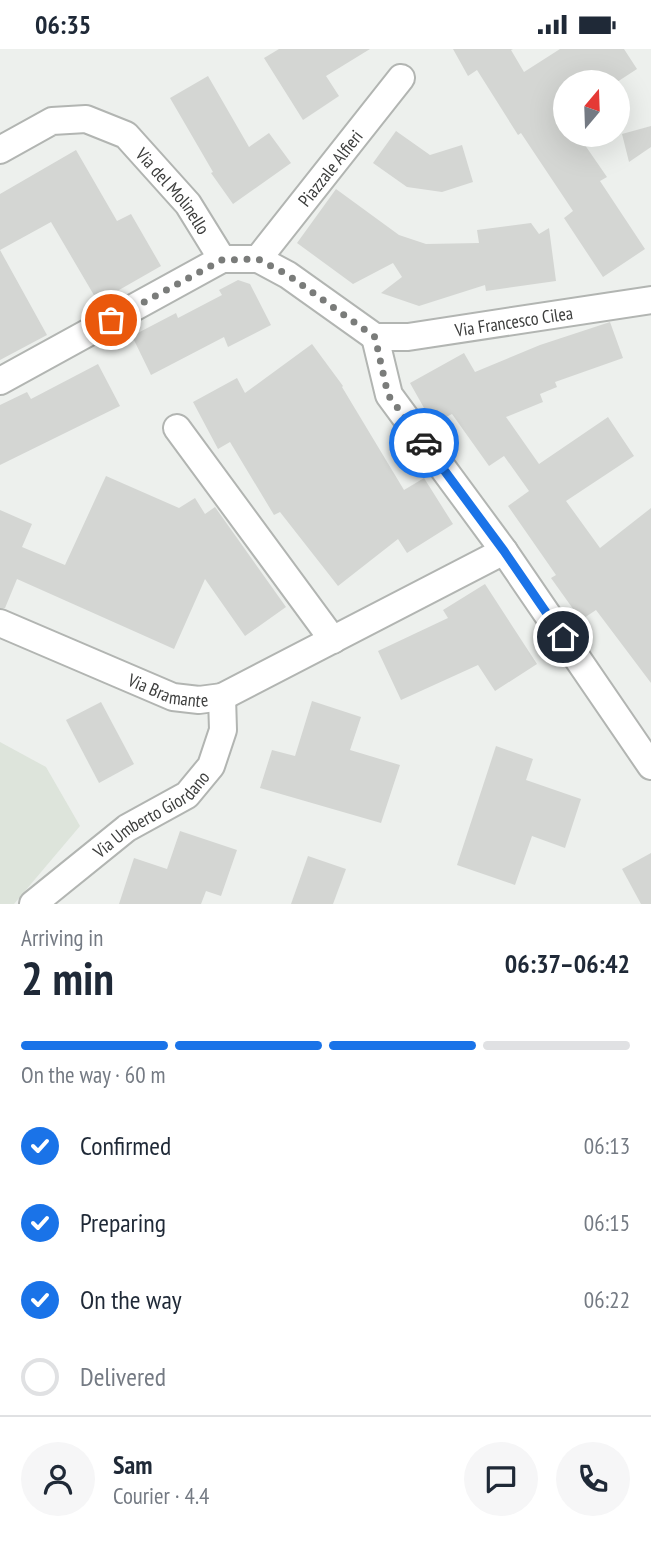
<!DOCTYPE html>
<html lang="en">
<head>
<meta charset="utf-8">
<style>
	body { margin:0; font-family:"PT Sans Narrow",sans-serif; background:#f6f6f7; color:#1f2937; height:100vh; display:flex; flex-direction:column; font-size:26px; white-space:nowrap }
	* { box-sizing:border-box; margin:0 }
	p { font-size:23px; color:#747a83 }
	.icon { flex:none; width:38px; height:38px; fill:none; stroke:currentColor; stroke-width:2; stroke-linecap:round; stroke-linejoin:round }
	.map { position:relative; height:855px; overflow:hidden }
	.side { display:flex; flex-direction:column; background:#fff; flex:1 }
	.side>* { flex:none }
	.needle { width:46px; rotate:19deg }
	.buttons { position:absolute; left:553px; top:21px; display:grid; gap:14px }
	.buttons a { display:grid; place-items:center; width:77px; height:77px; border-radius:50%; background:#fff; box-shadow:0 7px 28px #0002; font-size:35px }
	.pin { position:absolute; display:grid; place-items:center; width:60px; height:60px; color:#fff; margin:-30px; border:4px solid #fff; border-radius:50%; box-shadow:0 2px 7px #0007 }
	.courier { position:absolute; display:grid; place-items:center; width:70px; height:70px; margin:-35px; border:5px solid #1a73e8; border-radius:50%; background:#fff; color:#222; box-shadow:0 2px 9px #0007 }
	.summary em { font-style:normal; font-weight:800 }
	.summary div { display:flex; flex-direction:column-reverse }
	.summary { display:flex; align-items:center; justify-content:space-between; height:119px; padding:0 21px }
	h1 { font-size:46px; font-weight:800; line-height:52px }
	.bar { display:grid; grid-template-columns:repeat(4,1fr); gap:10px 7px; align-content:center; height:84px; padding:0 21px }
	.bar i { height:9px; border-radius:5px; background:#e0e1e3 }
	.bar .on { background:#1a73e8 }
	.bar p { grid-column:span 4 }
	.line { display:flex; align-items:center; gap:18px; padding:0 21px; border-top:2px solid #e0e1e3 }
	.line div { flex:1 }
	.round { display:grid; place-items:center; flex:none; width:74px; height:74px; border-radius:37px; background:#f6f6f7 }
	ol { padding:0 21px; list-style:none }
	li { display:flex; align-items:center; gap:21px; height:77px }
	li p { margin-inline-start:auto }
	li .icon { padding:7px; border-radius:50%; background:#1a73e8; color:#fff; stroke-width:4 }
	li:last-child { color:#747a83 }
	li i { width:38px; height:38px; border:4px solid #e0e1e3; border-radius:50% }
	.status { display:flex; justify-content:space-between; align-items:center; height:49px; padding:0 35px; background:#fff; direction:ltr }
	.status svg { height:19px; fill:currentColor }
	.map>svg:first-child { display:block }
	.built { fill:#dde4db }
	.building { fill:#d4d6d3 }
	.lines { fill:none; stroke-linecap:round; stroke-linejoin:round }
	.minor-casing { stroke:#b2b5b2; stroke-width:30 }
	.minor { stroke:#fff; stroke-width:26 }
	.done { stroke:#7a7c7a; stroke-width:7; stroke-dasharray:0 12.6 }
	.route { stroke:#1a73e8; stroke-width:9 }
	.labels { text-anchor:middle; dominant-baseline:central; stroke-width:7; stroke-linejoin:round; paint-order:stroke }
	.street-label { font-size:18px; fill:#3c3d3c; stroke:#fbfdfa }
</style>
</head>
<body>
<div class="status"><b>06:35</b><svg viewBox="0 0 49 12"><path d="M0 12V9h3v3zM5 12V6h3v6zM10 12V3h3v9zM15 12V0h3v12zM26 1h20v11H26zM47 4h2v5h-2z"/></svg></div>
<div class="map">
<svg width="651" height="855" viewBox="0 0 651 855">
	<rect width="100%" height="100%" fill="#edf0ed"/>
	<polygon class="built" points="0,693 46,718 80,777 14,855 0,855"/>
	<g class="building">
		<polygon points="279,0 370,0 326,27 339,47 303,71 264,9"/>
		<polygon points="453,0 513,0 511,1 524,23 560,0 624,0 637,20 617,33 565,33 565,86 578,86 607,128 600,132 645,200 603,228 564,169 573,162 521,84 518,86 477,21 468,27"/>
		<polygon points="208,27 249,98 269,84 291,114 233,155 211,124 213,123 170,49"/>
		<polygon points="651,77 651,98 629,113 622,85"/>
		<polygon points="396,82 430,106 462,96 473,133 442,143 407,138 373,114"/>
		<polygon points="76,101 117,172 131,165 161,217 98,253 51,173 0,201 47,286 0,311 0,145"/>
		<polygon points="336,140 399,186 426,195 479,194 477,181 531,174 539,185 549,179 556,232 486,242 485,236 419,257 381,244 402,228 393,214 353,235 297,194"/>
		<polygon points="238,231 250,235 271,276 228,298 224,288 151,326 132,287 176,264 178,269 222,246 219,241"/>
		<polygon points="610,273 623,309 555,333 557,338 540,345 543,353 506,368 539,415 608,368 634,407 566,452 600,499 651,459 651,634 596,561 581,571 551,529 556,526 508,457 529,442 504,407 489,417 452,365 433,375 410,334 464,304 475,323 540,296"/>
		<polygon points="312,295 343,337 342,338 404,441 424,429 453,475 407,504 398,490 338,537 280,463 274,466 230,393 218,400 193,353 237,329 245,344"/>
		<polygon points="98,315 120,357 0,416 0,356 27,343 31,350"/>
		<polygon points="106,427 179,459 195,449 205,465 215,458 286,558 245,587 205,530 174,600 17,530 5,559 0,559 0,461 32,475 22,498 65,516"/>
		<polygon points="485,535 537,615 495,642 478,616 401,651 378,602 448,569 443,561"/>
		<polygon points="312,652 361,668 350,701 400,716 381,774 260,739 272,701 295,707"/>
		<polygon points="101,653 134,715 99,734 66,671"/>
		<polygon points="496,697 533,710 526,731 581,750 565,799 532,787 515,836 457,816"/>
		<polygon points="180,782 237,801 221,847 206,842 201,855 119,855 134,809 167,820"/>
		<polygon points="651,804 651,855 641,855 622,820"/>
		<polygon points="308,807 346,820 333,855 291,855"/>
	</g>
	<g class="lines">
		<g class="minor-casing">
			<g id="minor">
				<path id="s1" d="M 0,101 L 52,72 L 86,70 L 126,86 L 188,155 L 222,210"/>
				<path id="s2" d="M 258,210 L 401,29"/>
				<polyline points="375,288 389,346 504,502 651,717"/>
				<path id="s3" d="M 375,288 L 408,288 L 651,251"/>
				<polyline points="0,332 222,210 258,210 288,226 375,288"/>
				<polyline points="177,379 333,591"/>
				<path id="s4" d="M 0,574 L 173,648 L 199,651 L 222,648 L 504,502"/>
				<path id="s5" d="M 33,855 L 127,779 L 187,746 L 211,717 L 223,681 L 222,648"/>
			</g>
		</g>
		<use href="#minor" class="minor"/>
	</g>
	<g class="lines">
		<polyline class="done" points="111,271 222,211 258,210 288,226 375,288 388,346 424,394"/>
		<polyline class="route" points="424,394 504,502 563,588"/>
	</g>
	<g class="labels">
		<g class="street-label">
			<text stroke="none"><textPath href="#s2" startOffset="116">Piazzale Alfieri</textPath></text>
			<text stroke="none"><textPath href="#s1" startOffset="210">Via del Molinello</textPath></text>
			<text stroke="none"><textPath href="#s3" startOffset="140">Via Francesco Cilea</textPath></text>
			<text stroke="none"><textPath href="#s4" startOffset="182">Via Bramante</textPath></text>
			<text stroke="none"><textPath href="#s5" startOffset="149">Via Umberto Giordano</textPath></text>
		</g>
	</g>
</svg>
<div class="buttons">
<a><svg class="needle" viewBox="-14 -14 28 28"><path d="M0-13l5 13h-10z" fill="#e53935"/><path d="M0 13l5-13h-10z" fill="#747a83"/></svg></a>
</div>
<div class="pin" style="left:111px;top:271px;background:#ea580c"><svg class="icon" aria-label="bag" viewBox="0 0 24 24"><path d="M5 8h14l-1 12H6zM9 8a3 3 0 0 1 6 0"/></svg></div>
<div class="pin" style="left:563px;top:588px;background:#1f2937"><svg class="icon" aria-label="home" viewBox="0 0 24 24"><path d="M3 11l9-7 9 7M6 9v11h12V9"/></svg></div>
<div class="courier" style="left:424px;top:394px"><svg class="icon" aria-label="car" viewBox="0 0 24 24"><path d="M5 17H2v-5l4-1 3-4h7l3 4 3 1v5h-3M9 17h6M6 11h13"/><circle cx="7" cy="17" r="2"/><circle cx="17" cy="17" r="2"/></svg></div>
</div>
<section class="side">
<div class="summary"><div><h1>2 min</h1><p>Arriving in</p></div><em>06:37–06:42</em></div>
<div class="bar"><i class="on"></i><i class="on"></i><i class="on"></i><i></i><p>On the way · 60 m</p></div>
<ol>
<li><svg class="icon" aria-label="check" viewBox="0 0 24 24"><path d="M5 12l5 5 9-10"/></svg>Confirmed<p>06:13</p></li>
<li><svg class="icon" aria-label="check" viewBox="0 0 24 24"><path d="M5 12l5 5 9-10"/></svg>Preparing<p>06:15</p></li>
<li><svg class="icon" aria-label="check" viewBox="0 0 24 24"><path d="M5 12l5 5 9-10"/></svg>On the way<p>06:22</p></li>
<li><i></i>Delivered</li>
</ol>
<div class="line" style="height:126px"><a class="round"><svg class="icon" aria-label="person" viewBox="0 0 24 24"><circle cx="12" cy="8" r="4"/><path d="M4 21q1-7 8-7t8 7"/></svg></a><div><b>Sam</b><p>Courier · 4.4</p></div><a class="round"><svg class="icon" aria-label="chat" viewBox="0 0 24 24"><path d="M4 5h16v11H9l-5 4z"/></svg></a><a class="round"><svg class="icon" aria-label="phone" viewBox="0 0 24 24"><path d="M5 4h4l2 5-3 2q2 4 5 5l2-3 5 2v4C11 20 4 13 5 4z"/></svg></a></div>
</section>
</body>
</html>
